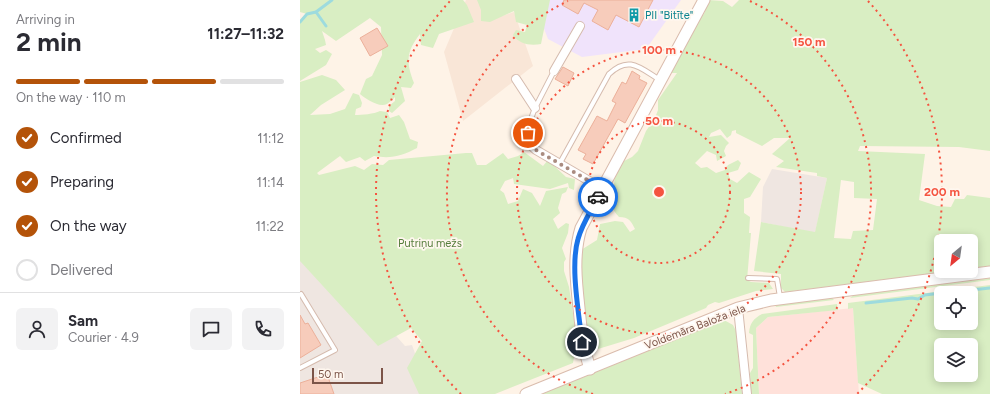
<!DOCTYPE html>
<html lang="en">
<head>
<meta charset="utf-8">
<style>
	body { margin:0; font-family:Figtree,sans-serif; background:#f2f2f3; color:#2b2b33; height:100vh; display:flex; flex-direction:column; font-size:15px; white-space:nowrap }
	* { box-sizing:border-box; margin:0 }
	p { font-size:13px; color:#7c7c81 }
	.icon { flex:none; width:22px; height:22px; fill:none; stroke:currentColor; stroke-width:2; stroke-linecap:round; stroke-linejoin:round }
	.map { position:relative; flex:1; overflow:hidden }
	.sheet { display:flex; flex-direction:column; background:#fff; width:300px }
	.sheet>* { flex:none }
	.needle { width:26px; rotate:209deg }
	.controls { position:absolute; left:634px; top:234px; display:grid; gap:8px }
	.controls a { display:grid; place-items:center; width:44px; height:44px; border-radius:6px; background:#fff; box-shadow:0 2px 10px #0003; font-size:20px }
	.scale { position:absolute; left:12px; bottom:10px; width:71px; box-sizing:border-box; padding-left:4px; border:2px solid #7c5448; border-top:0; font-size:11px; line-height:14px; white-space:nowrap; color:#7c5448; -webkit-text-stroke:3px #fff7ef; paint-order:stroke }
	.pin { position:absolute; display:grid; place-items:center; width:34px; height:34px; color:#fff; margin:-17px; border:2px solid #fff; border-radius:50%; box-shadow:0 1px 4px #0007 }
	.courier { position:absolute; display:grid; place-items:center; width:40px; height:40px; margin:-20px; border:3px solid #1a73e8; border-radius:50%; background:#fff; color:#222; box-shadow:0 1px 5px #0007 }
	.head em { font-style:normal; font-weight:700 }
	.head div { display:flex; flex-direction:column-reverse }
	.head { display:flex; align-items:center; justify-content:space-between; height:68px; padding:0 16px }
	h1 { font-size:26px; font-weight:700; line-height:30px }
	.bar { display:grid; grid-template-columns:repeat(4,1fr); gap:6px 4px; align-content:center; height:48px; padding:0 16px }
	.bar i { height:5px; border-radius:3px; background:#e1e1e2 }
	.bar .current { background:#b45309 }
	.bar p { grid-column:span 4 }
	.line { display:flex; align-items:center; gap:10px; padding:0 16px; border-top:1px solid #e1e1e2 }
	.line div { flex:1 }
	.round { display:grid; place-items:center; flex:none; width:42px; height:42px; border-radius:6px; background:#f2f2f3 }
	ol { padding:0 16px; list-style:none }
	li { display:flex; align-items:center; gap:12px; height:44px }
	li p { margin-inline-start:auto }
	li .icon { padding:4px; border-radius:50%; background:#b45309; color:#fff; stroke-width:4 }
	li:last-child { color:#7c7c81 }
	li i { width:22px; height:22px; border:2px solid #e1e1e2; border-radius:50% }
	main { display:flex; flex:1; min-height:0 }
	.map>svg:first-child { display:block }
	.residential { fill:#f9e6d7 }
	.commercial { fill:#ffe1da }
	.industrial { fill:#efe6e1 }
	.education { fill:#f0e3fb }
	.green { fill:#d9eec3; fill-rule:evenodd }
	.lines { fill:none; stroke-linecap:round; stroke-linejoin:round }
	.stream { stroke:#9ddbde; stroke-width:3 }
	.building { fill:#f7ccbb; stroke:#ecb09a }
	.lane-casing { stroke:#d5bbae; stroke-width:6 }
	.street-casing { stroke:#d5bbae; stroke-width:10 }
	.secondary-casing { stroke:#dabcad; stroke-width:13 }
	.lane { stroke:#fff; stroke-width:4 }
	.street { stroke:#fff; stroke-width:8 }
	.secondary { stroke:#fff; stroke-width:11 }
	.done { stroke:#aa8c80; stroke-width:4; stroke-dasharray:0 7.2 }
	.route { stroke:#1a73e8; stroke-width:5 }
	.ring { fill:none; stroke:#f55440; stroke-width:2; stroke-dasharray:2 4 }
	.labels { text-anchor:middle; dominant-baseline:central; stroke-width:3.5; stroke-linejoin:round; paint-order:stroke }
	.culture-label { font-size:11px; fill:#0d838f; stroke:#fff7ef; text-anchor:start }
	.park-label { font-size:11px; fill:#567d3c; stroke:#fff7ef }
	.street-label { font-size:11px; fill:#7c5448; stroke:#fff7ef }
	.centre { fill:#f55440; stroke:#fff7ef; stroke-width:2 }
	.ring-label { font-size:12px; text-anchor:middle; font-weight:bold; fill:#f55440; stroke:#fff7ef; stroke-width:3.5; stroke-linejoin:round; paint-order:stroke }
</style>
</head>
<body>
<main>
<section class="sheet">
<div class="head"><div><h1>2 min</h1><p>Arriving in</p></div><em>11:27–11:32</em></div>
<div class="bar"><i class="current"></i><i class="current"></i><i class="current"></i><i></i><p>On the way · 110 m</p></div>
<ol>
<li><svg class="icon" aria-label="check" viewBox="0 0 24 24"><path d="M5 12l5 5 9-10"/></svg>Confirmed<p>11:12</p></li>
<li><svg class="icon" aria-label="check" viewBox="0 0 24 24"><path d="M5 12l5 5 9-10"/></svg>Preparing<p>11:14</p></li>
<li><svg class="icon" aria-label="check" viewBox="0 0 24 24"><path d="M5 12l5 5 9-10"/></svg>On the way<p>11:22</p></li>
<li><i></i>Delivered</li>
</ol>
<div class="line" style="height:72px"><a class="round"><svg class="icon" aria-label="person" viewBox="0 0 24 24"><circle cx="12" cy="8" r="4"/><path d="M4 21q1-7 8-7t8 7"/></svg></a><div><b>Sam</b><p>Courier · 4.9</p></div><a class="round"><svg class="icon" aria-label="chat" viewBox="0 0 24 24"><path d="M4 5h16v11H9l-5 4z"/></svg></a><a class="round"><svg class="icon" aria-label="phone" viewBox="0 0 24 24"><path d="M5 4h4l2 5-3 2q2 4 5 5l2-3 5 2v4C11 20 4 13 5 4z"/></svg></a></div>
</section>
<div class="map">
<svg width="690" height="394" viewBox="0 0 690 394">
	<rect width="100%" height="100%" fill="#fef3e7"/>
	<polygon class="residential" points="166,0 178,0 202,16 214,12 233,66 163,121 144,52"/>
	<polygon class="commercial" points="553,308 559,394 459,394 456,328 468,317"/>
	<g class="industrial">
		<polygon points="472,169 527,178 515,233 461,222 463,187"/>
		<polygon points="0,227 105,346 112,345 118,362 143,394 0,394"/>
	</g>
	<polygon class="education" points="242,0 381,0 346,49 282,57 248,39 240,18"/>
	<g class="green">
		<path d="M 0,0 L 163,0 L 167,5 L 174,22 L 139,34 L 133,48 L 121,45 L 120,34 C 106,52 106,62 114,83 L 111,88 L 101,87 L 105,101 L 92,113 L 89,111 L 89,106 L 95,101 L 95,97 C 93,99 90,102 87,104 C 79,108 66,99 60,94 L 66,79 L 72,76 L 82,55 L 81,27 L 70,18 L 36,41 L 22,31 L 25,40 L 26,45 L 15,49 L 20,53 L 26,50 L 32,54 L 26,65 L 0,81 L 0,22 L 7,14 L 0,12 Z"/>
		<path d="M 177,0 L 250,0 L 241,44 C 230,46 219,44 213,35 L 216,30 L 225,32 L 227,25 L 216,22 L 214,11 L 190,22 L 181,21 L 181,10 Z"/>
		<path d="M 408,0 L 423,1 L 432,7 L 439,0 L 690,0 L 690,151 L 659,147 L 560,146 L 558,151 L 625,154 L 619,200 L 637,206 L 651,207 L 655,199 L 664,199 L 667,195 L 690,198 L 690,266 L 671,268 L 671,241 L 641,241 L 641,271 L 652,271 L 485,292 L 481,288 L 481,274 L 454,271 L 461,222 L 515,232 L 527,178 L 517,176 L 517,173 L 476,167 L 484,161 L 472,154 L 490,138 L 474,138 L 462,146 L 436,133 L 436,130 L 432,131 L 431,135 L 427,138 L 420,129 L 411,133 L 409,137 L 421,135 L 429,143 L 426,146 L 424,151 L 426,156 L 417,161 L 416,155 L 407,151 L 395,163 L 401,168 L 407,167 L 416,173 L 425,170 L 428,165 L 438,160 L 441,163 L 438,170 L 428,173 L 430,179 L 437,183 L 449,172 L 461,179 L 450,197 L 444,199 L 444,213 L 450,217 L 449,233 L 451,233 L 447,280 L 451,282 L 469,283 L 473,289 L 456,291 L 419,303 L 415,302 L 408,305 L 406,308 L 334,338 L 298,349 L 294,345 L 290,346 C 281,316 281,282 281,250 L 297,240 L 300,224 L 315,221 L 323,222 L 330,232 L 335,229 C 331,221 329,217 319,217 C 312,210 311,203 309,193 L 314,185 L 315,174 L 324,161 L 332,157 L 338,151 L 346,131 L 355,118 L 358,110 L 358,100 L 377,73 L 369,73 L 398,18 L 404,14 ZM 541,180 L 554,182 L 554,198 L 577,199 L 573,230 L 553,231 L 551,239 L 534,238 Z"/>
		<path d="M 22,75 L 36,80 L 45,90 L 21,105 L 10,115 L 30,114 L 45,109 L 53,93 L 59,95 L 62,103 L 61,107 L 56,109 L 55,115 C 62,115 74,114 80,111 L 87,112 L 90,118 L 99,115 L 104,122 L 110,139 L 118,142 L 117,148 C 102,156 91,159 74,156 L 65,161 L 60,157 L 46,162 L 40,156 L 17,173 L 19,175 L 55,166 L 64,170 L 72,164 L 83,165 L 89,160 L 166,153 L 172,153 L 177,165 L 186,165 L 203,153 L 208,159 L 218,156 L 224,152 L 243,166 L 248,160 L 266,177 L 275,179 L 274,190 L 269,188 L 268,183 L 250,189 L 214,184 L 213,178 L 205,181 L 200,190 L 204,193 L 208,204 L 218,201 L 223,189 L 232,193 L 240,206 L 246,191 L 268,187 L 266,192 L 262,194 L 258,208 L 260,213 L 253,219 L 258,229 L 266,223 L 269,224 L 268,233 L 262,248 L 266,259 L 264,262 L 264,271 L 269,287 L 277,340 L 273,363 L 195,394 L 119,394 L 107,368 L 122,341 L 111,328 L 78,346 L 0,261 L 0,82 Z"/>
		<polygon points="690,278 690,280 550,298 554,295"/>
		<path d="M 690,285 L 690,394 L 582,394 L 558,383 L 553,308 L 548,309 L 548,303 ZM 641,293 L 671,293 L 671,323 L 641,323 ZM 641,345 L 671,345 L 671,375 L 641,375 Z"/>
		<polygon points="532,298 534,300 476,307 475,305"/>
		<path d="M 537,304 L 538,310 L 468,317 L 456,328 L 459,394 L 451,394 L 450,373 L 453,368 L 453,335 L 449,333 C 450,323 453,319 462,314 Z"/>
		<polygon points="424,320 433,325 436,331 442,394 242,394"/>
	</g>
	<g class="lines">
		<g class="stream">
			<polyline points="16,12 26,26"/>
			<polyline points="0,22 7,14 16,12 32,0"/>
			<polyline points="644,293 690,288"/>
			<polyline points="566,303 612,298 618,299 625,295 641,293"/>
		</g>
	</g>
	<g class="building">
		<polygon points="264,0 353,0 339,27 316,15 308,30 292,21 298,10 284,3 278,14 262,5"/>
		<polygon points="77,28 88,46 70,56 60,38"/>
		<polygon points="263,67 274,73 268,86 255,79"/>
		<polygon points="332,71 340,76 339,79 347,83 325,123 318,119 293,164 283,159 286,154 278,150 297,116 307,121 316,103 312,101 322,82 326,84"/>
		<polygon points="0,315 5,324 8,323 21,345 0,358"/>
		<polygon points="27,374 34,394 0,394 0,383"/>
	</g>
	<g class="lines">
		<g class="lane-casing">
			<g id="lane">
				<polyline points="227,142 229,124 235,108 254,71"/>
				<path d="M 260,163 L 309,74 C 329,55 340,68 360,80"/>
				<polyline points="448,278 477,279 480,297"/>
				<polyline points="0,368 35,350 1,294"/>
			</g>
		</g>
		<g class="street-casing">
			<g id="street">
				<polyline points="254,71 280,26"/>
				<polyline points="216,79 235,108"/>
				<polyline points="227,142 236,150 303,189"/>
				<polyline points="438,308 447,394"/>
			</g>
		</g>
		<g class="secondary-casing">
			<g id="secondary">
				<path d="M 290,369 C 283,348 281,329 279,308 C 276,281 273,254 281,228 L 404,0"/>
				<polyline points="226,394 438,308 471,300 690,272"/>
			</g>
		</g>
		<use href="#lane" class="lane"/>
		<use href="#street" class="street"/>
		<use href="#secondary" class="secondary"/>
	</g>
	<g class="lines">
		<polyline class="done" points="228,133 227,142 236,150 303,189 298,197"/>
		<path class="route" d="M 282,342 C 279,313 270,266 278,239 C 282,224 291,211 298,197"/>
	</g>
	<g class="ring">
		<circle cx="359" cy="192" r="71"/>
		<circle cx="359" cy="192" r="142"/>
		<path d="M293 394A212 212 0 0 1 268 1M450 1A212 212 0 0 1 425 394"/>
		<path d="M161 394A283 283 0 0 1 150 1M568 1A283 283 0 0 1 557 394"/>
	</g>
	<defs>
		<g id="building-bare" transform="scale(1.08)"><path d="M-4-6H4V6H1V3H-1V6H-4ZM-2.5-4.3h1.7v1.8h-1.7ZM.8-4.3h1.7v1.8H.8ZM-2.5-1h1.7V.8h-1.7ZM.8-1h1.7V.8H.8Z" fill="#0f9aa8" stroke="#fff7ef" stroke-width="2.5" paint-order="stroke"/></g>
	</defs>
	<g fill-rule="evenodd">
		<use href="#building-bare" x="334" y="15"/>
	</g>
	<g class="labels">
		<g class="culture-label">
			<text x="345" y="15">PII "Bitīte"</text>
		</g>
		<g class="park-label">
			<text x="130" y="243">Putriņu mežs</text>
		</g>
		<g class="street-label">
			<text transform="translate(395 327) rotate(-21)">Voldemāra Baloža iela</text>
		</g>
	</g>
	<circle cx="359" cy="192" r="6" class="centre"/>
	<g class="ring-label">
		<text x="509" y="46">150 m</text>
		<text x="359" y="54">100 m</text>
		<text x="359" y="125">50 m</text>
		<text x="642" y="196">200 m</text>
	</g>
</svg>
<div class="controls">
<a><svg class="needle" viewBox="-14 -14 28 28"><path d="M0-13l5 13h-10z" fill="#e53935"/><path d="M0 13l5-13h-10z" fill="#7c7c81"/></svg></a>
<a><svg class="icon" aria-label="locate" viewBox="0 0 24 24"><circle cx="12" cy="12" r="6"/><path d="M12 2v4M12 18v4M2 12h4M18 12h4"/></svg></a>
<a><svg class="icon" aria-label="layers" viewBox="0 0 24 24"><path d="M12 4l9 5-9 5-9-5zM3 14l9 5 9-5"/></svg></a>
</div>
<div class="scale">50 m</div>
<div class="pin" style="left:228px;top:133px;background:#ea580c"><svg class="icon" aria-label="bag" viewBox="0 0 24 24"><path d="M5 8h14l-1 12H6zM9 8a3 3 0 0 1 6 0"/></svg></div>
<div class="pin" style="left:282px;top:342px;background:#1f2937"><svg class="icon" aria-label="home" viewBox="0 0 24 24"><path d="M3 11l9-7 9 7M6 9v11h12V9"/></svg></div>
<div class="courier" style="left:298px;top:197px"><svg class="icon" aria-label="car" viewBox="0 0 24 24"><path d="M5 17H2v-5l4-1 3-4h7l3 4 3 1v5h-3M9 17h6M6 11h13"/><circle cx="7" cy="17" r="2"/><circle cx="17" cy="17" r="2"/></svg></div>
</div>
</main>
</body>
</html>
